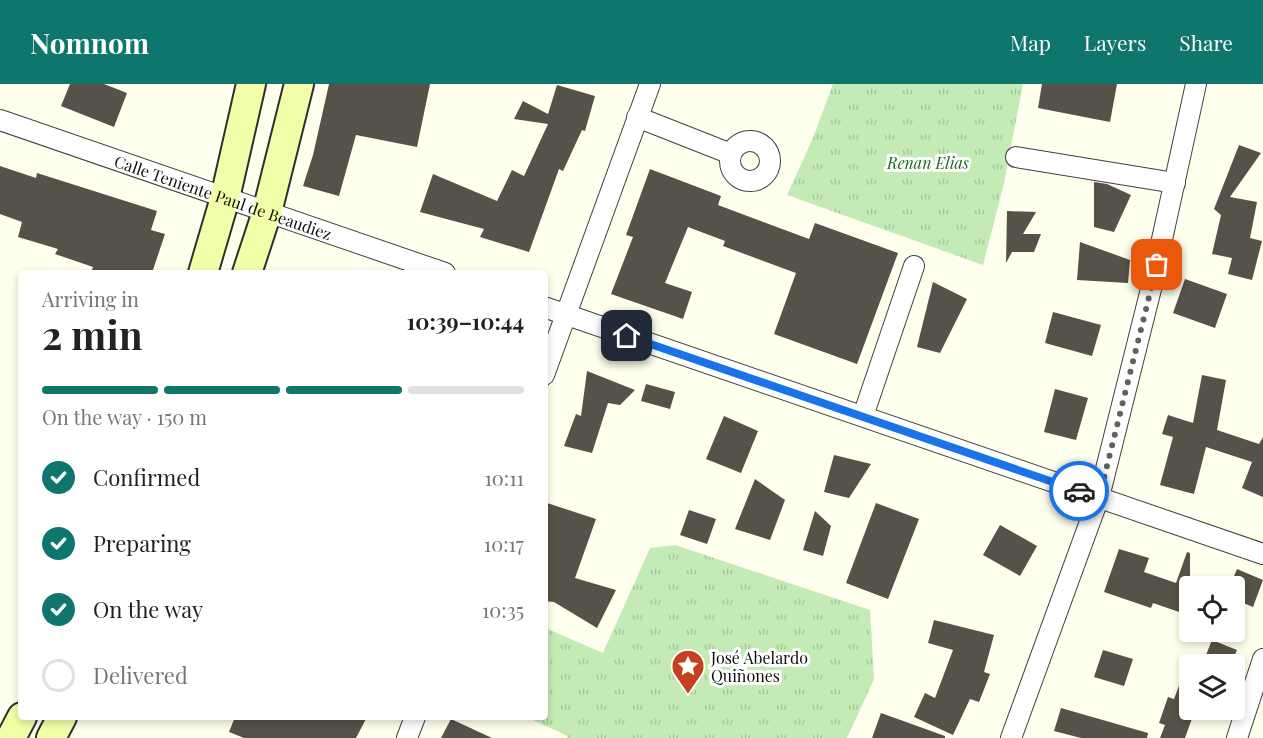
<!DOCTYPE html>
<html lang="en">
<head>
<meta charset="utf-8">
<style>
	body { margin:0; font-family:"Playfair Display",serif; background:#f2f2f2; color:#222; height:100vh; display:flex; flex-direction:column; font-size:22px; white-space:nowrap }
	* { box-sizing:border-box; margin:0 }
	p { font-size:20px; color:#767676 }
	.icon { flex:none; width:33px; height:33px; fill:none; stroke:currentColor; stroke-width:2; stroke-linecap:round; stroke-linejoin:round }
	.map { position:relative; flex:1; overflow:hidden }
	.panel { position:absolute; left:18px; top:186px; width:530px; height:450px; display:flex; flex-direction:column; background:#fff; border-radius:6px; box-shadow:0 3px 9px #0003 }
	.panel>* { flex:none }
	.buttons { position:absolute; left:1179px; top:492px; display:grid; gap:12px }
	.buttons a { display:grid; place-items:center; width:66px; height:66px; border-radius:6px; background:#fff; box-shadow:0 3px 9px #0003; font-size:30px }
	.pin { position:absolute; display:grid; place-items:center; width:51px; height:51px; color:#fff; margin:-26px; border-radius:12px; box-shadow:0 3px 9px #0006 }
	.courier { position:absolute; display:grid; place-items:center; width:60px; height:60px; margin:-30px; border:4px solid #1a73e8; border-radius:50%; background:#fff; color:#222; box-shadow:0 2px 8px #0007 }
	.headline em { font-style:normal; font-weight:700 }
	.headline div { display:flex; flex-direction:column-reverse }
	.headline { display:flex; align-items:center; justify-content:space-between; height:102px; padding:0 24px }
	h1 { font-size:39px; font-weight:700; line-height:45px }
	.bar { display:grid; grid-template-columns:repeat(4,1fr); gap:9px 6px; align-content:center; height:72px; padding:0 24px }
	.bar i { height:8px; border-radius:4px; background:#e0e0e0 }
	.bar .on { background:#0f766e }
	.bar p { grid-column:span 4 }
	ol { padding:0 24px; list-style:none }
	li { display:flex; align-items:center; gap:18px; height:66px }
	li p { margin-inline-start:auto }
	li .icon { padding:6px; border-radius:50%; background:#0f766e; color:#fff; stroke-width:4 }
	li:last-child { color:#767676 }
	li i { width:33px; height:33px; border:3px solid #e0e0e0; border-radius:50% }
	header { display:flex; align-items:center; gap:36px; box-sizing:border-box; height:84px; padding:0 30px; background:#0f766e; color:#fff }
	header strong { font-size:28px }
	nav { display:flex; gap:33px; margin-inline-start:auto; font-size:21px }
	.map>svg:first-child { display:block }
	.grass { fill:url(#grass-tufts) }
	.building { fill:#565249 }
	.lines { fill:none; stroke-linecap:round; stroke-linejoin:round }
	.minor-casing { stroke:#404040; stroke-width:22 }
	.secondary-casing { stroke:#2f2f2f; stroke-width:32 }
	.minor { stroke:#fff; stroke-width:20 }
	.secondary { stroke:#f3ffa8; stroke-width:28 }
	.done { stroke:#61625b; stroke-width:6; stroke-dasharray:0 10.8 }
	.route { stroke:#1a73e8; stroke-width:8 }
	.labels { text-anchor:middle; dominant-baseline:central; stroke-width:6; stroke-linejoin:round; paint-order:stroke }
	.park-label { font-size:16px; font-style:italic; fill:#1b681e; stroke:#fff }
	.street-label { font-size:16px; fill:#0d0d0d; stroke:#fff }
	.poi-label { font-size:16px; fill:#0d0d0d; stroke:#fff; text-anchor:start }
</style>
</head>
<body>
<header>
<strong>Nomnom</strong>
<nav><a>Map</a><a>Layers</a><a>Share</a></nav>
</header>
<div class="map">
<svg width="1263" height="654" viewBox="0 0 1263 654">
	<defs>
		<pattern id="grass-tufts" width="24" height="20" patternUnits="userSpaceOnUse" patternTransform="scale(1.5)"><rect width="24" height="20" fill="#c4ebb5"/><path d="M3 7l-1-3M5 7V3M7 7l1-3M15 17l-1-3M17 17v-4M19 17l1-3" fill="none" stroke="#a7c89a"/></pattern>
	</defs>
	<rect width="100%" height="100%" fill="#feffed"/>
	<g class="grass">
		<polygon points="833,0 1023,0 1004,99 983,181 787,111 813,54"/>
		<polygon points="675,461 870,526 874,595 847,654 567,654 568,652 526,633 544,633 545,544 603,569 650,464"/>
	</g>
	<g class="building">
		<polygon points="70,0 104,0 127,9 114,43 61,22"/>
		<polygon points="329,0 430,0 417,63 356,51 339,112 303,102 313,71"/>
		<polygon points="1042,0 1117,0 1110,38 1038,24"/>
		<polygon points="557,1 595,12 585,47 582,46 563,87 559,85 529,168 480,153 484,145 420,128 433,90 497,117 512,86 524,92 548,40 514,35 523,17 548,30"/>
		<polygon points="1239,61 1261,69 1230,113 1257,118 1250,154 1262,157 1252,196 1228,190 1232,174 1212,170 1221,131 1214,125"/>
		<polygon points="0,82 36,94 37,89 157,127 151,146 165,150 152,189 91,189 93,183 55,170 58,165 18,153 22,138 0,130"/>
		<polygon points="650,85 721,112 718,121 809,155 815,139 898,169 857,280 774,250 796,189 723,162 725,157 688,143 665,199 692,208 683,235 611,210 633,153 626,151"/>
		<polygon points="1094,98 1107,100 1131,111 1114,148 1094,143"/>
		<polygon points="1007,127 1036,128 1023,150 1041,150 1034,168 1012,168 1006,179"/>
		<polygon points="1080,158 1130,176 1128,199 1077,196"/>
		<polygon points="1185,195 1227,210 1215,244 1173,229"/>
		<polygon points="933,198 967,215 940,269 917,263"/>
		<polygon points="1053,228 1101,241 1092,272 1045,259"/>
		<polygon points="587,287 635,306 620,321 608,319 592,369 564,362 576,330 581,332"/>
		<polygon points="1202,291 1226,296 1217,346 1259,360 1263,353 1263,413 1242,404 1252,378 1206,363 1194,410 1160,401 1173,353 1162,350 1168,331 1193,339"/>
		<polygon points="646,300 675,308 670,325 641,317"/>
		<polygon points="1055,305 1088,314 1076,356 1044,348"/>
		<polygon points="724,332 758,347 741,389 706,375"/>
		<polygon points="834,371 871,380 849,414 824,408"/>
		<polygon points="755,395 785,416 770,456 735,445"/>
		<polygon points="544,418 596,435 575,494 616,506 597,544 554,518 544,517"/>
		<polygon points="876,419 919,435 888,515 846,499"/>
		<polygon points="689,426 716,435 707,460 680,451"/>
		<polygon points="815,427 831,442 823,472 803,466"/>
		<polygon points="1000,441 1037,462 1020,492 983,471"/>
		<polygon points="1119,465 1149,474 1144,488 1176,499 1187,468 1190,469 1190,518 1185,530 1153,519 1151,524 1104,508"/>
		<polygon points="1237,485 1263,496 1253,523 1234,515 1234,502 1230,502"/>
		<polygon points="934,536 994,551 984,588 990,590 979,618 970,615 953,651 914,633 925,609 935,614 953,566 928,559"/>
		<polygon points="1212,556 1237,566 1231,580 1214,580 1204,576"/>
		<polygon points="1103,566 1133,575 1124,602 1094,593"/>
		<polygon points="1188,578 1190,626 1195,626 1185,654 1160,654 1165,641 1159,639 1168,613 1174,615"/>
		<polygon points="1061,624 1148,649 1147,654 1081,654 1054,647"/>
		<polygon points="881,629 945,652 945,654 872,654"/>
		<polygon points="235,633 367,633 356,654 244,654 229,648"/>
		<polygon points="451,635 492,654 441,654"/>
	</g>
	<g class="lines">
		<g class="minor-casing">
			<g id="minor">
				<polyline points="637,33 731,70"/>
				<path id="s1" d="M 0,36 L 445,189"/>
				<circle cx="750" cy="77" r="20"/>
				<polyline points="1016,73 1175,99"/>
				<polyline points="544,223 1263,470"/>
				<polyline points="544,291 650,0"/>
				<polyline points="863,332 914,182"/>
				<polyline points="407,654 415,633"/>
				<polyline points="1011,654 1099,413 1152,201 1196,0"/>
				<polyline points="1237,654 1263,575"/>
			</g>
		</g>
		<g class="secondary-casing">
			<g id="secondary">
				<polyline points="203,189 225,114 251,0"/>
				<polyline points="247,189 267,128 299,0"/>
				<polyline points="11,654 22,633"/>
				<polyline points="51,654 62,633"/>
			</g>
		</g>
		<use href="#minor" class="minor"/>
		<use href="#secondary" class="secondary"/>
	</g>
	<g class="lines">
		<polyline class="done" points="1079,407 1099,414 1157,181"/>
		<polyline class="route" points="627,252 1079,407"/>
	</g>
	<defs>
		<g id="sight-pin" transform="scale(1.725)"><path d="M0 17L-7.5 6A9.5 9.5 0 1 1 7.5 6Z" fill="#c3411f" stroke="#fff"/><path d="M0-6L1.8-2.2L6-1.7L2.9 1.2L3.7 5.4L0 3.3L-3.7 5.4L-2.9 1.2L-6-1.7L-1.8-2.2Z" fill="#fff"/></g>
	</defs>
	<g fill-rule="evenodd">
		<use href="#sight-pin" x="688" y="582"/>
	</g>
	<g class="labels">
		<g class="park-label">
			<text x="928" y="78">Renan Elias</text>
		</g>
		<g class="street-label">
			<text stroke="none"><textPath href="#s1" startOffset="236">Calle Teniente Paul de Beaudiez</textPath></text>
		</g>
		<g class="poi-label">
			<text x="711" y="573">José Abelardo<tspan x="711" dy="18">Quiñones</tspan></text>
		</g>
	</g>
</svg>
<div class="buttons">
<a><svg class="icon" aria-label="locate" viewBox="0 0 24 24"><circle cx="12" cy="12" r="6"/><path d="M12 2v4M12 18v4M2 12h4M18 12h4"/></svg></a>
<a><svg class="icon" aria-label="layers" viewBox="0 0 24 24"><path d="M12 4l9 5-9 5-9-5zM3 14l9 5 9-5"/></svg></a>
</div>
<div class="pin" style="left:1157px;top:181px;background:#ea580c"><svg class="icon" aria-label="bag" viewBox="0 0 24 24"><path d="M5 8h14l-1 12H6zM9 8a3 3 0 0 1 6 0"/></svg></div>
<div class="pin" style="left:627px;top:252px;background:#1f2937"><svg class="icon" aria-label="home" viewBox="0 0 24 24"><path d="M3 11l9-7 9 7M6 9v11h12V9"/></svg></div>
<div class="courier" style="left:1079px;top:407px"><svg class="icon" aria-label="car" viewBox="0 0 24 24"><path d="M5 17H2v-5l4-1 3-4h7l3 4 3 1v5h-3M9 17h6M6 11h13"/><circle cx="7" cy="17" r="2"/><circle cx="17" cy="17" r="2"/></svg></div>
<section class="panel">
<div class="headline"><div><h1>2 min</h1><p>Arriving in</p></div><em>10:39–10:44</em></div>
<div class="bar"><i class="on"></i><i class="on"></i><i class="on"></i><i></i><p>On the way · 150 m</p></div>
<ol>
<li><svg class="icon" aria-label="check" viewBox="0 0 24 24"><path d="M5 12l5 5 9-10"/></svg>Confirmed<p>10:11</p></li>
<li><svg class="icon" aria-label="check" viewBox="0 0 24 24"><path d="M5 12l5 5 9-10"/></svg>Preparing<p>10:17</p></li>
<li><svg class="icon" aria-label="check" viewBox="0 0 24 24"><path d="M5 12l5 5 9-10"/></svg>On the way<p>10:35</p></li>
<li><i></i>Delivered</li>
</ol>
</section>
</div>
</body>
</html>
